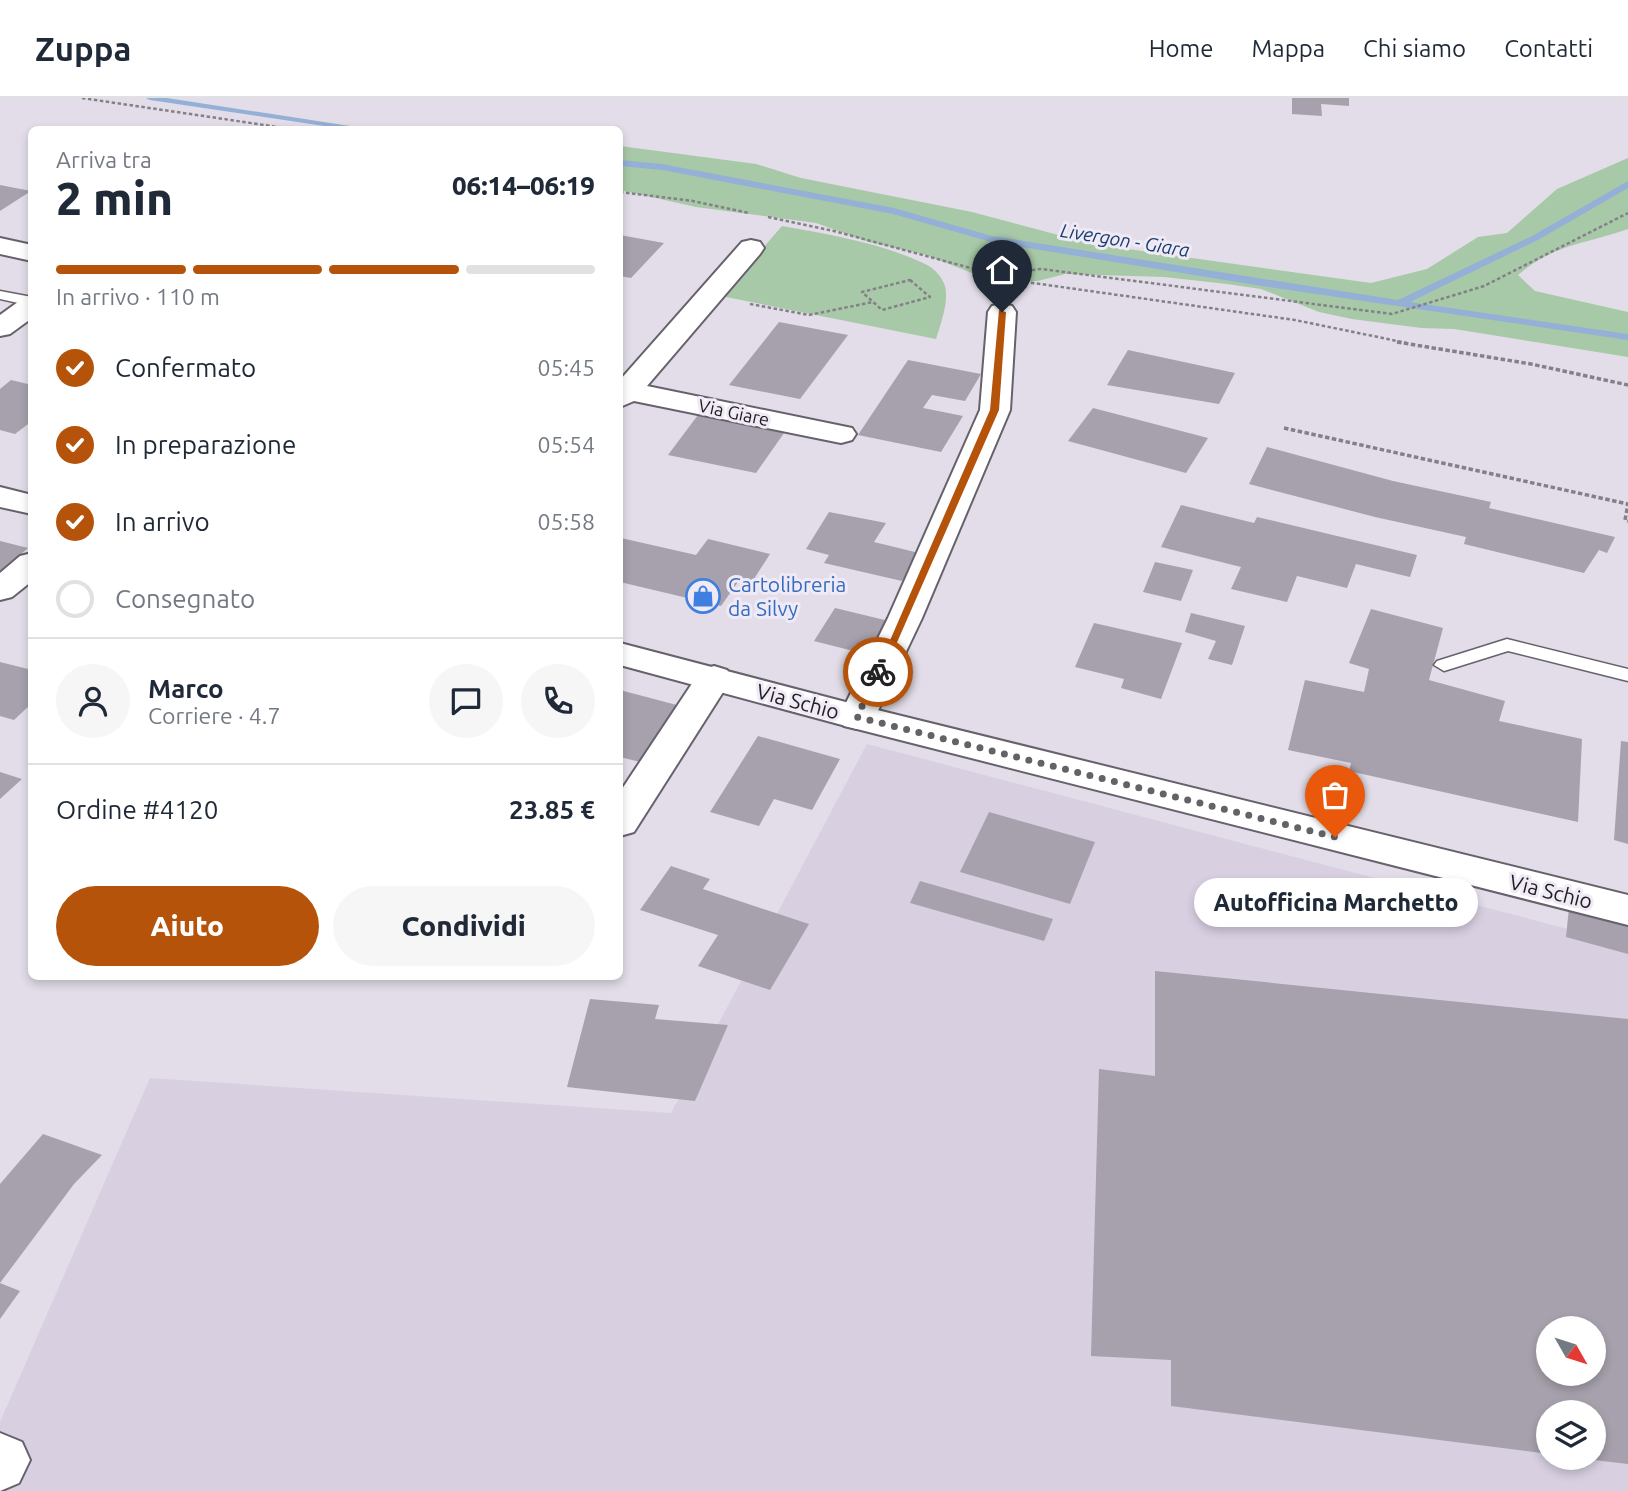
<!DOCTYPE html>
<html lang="it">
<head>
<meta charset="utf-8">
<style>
	body { margin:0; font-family:Ubuntu,sans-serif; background:#f6f6f7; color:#1f2937; height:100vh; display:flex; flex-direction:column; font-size:26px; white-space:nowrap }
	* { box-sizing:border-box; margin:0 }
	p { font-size:23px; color:#747a83 }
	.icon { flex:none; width:38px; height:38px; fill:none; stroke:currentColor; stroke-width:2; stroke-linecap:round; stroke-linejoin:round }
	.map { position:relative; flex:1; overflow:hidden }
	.details { position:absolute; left:28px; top:28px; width:595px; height:854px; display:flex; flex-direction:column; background:#fff; border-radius:10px; box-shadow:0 4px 10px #0003 }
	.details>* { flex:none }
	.needle { width:46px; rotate:129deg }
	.tools { position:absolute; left:1536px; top:1218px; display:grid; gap:14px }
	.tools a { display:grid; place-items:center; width:70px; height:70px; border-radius:50%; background:#fff; box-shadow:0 4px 10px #0003; font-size:35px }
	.pin { position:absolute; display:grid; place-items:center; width:60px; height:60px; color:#fff; margin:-72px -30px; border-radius:50% 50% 50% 0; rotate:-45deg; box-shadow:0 0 7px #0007 }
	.pin .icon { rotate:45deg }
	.courier { position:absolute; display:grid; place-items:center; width:70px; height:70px; margin:-35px; border:5px solid #b45309; border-radius:50%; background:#fff; color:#222; box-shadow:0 2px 9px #0007 }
	.bubble { position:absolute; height:49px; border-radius:24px; background:#fff; box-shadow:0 4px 10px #0003; font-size:23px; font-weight:800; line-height:49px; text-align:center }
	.head em { font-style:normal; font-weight:800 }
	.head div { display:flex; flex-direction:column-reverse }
	.head { display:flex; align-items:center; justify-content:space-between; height:119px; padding:0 28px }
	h1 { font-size:46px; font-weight:800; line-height:52px }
	.bar { display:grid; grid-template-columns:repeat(4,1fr); gap:10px 7px; align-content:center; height:84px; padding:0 28px }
	.bar i { height:9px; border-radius:5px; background:#e0e1e3 }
	.bar .active { background:#b45309 }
	.bar p { grid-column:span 4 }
	.line { display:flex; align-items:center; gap:18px; padding:0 28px; border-top:2px solid #e0e1e3 }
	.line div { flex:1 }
	.round { display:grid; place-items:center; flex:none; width:74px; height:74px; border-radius:37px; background:#f6f6f7 }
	ol { padding:0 28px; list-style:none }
	li { display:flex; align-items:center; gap:21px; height:77px }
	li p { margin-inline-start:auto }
	li .icon { padding:7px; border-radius:50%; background:#b45309; color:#fff; stroke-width:4 }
	li:last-child { color:#747a83 }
	li i { width:38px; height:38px; border:4px solid #e0e1e3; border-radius:50% }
	.primary-button { display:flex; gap:14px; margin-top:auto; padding:14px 28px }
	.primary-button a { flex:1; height:80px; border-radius:42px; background:#b45309; color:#fff; font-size:28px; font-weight:800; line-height:80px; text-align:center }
	.primary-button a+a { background:#f6f6f7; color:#1f2937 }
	header { display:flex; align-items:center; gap:42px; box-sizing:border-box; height:98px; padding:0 35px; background:#fff; border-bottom:2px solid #e0e1e3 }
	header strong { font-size:33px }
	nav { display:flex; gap:38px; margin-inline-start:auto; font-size:24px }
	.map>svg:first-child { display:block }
	.built { fill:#d8d0e1; fill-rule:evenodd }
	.green { fill:#a8c9a7 }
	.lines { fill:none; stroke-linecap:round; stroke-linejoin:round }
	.stream { fill:#94b0d7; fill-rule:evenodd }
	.building { fill:#a6a1ac; fill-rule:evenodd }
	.service-casing { stroke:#66616b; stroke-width:3 }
	.minor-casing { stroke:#66616b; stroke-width:4 }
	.tertiary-casing { stroke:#66616b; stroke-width:4 }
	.path-far1 { stroke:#838087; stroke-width:2.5; stroke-dasharray:3.5 2.5; stroke-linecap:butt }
	.path { stroke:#838087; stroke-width:3.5; stroke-dasharray:4.5 2.5; stroke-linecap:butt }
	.service { fill:#fff; fill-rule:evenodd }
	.minor { fill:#fff; fill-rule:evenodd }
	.tertiary { fill:#fff; fill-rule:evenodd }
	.route { fill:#b45309 }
	.done { stroke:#646167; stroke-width:7; stroke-dasharray:0 12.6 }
	.labels { text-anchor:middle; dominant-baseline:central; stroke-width:6; stroke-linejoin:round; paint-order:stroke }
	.far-street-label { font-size:18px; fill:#201e22; stroke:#f0eaf6 }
	.far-water-label { font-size:19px; font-style:italic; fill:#183e6e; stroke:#f0eaf6 }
	.shop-label { font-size:21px; fill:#366cbe; stroke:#f0eaf6; text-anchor:start }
	.street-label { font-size:21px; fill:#201e22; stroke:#f0eaf6 }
</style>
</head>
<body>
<header>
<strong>Zuppa</strong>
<nav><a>Home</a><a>Mappa</a><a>Chi siamo</a><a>Contatti</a></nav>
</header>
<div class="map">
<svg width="1628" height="1393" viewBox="0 0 1628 1393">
	<rect width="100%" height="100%" fill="#e2dde8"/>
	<path class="built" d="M 867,646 L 1628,847 L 1628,1393 L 0,1393 L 0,1324 L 150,980 L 671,1015 ZM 1549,1230 L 1594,1230 L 1594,1276 L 1549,1276 ZM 1549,1314 L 1594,1314 L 1594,1360 L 1549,1360 Z"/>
	<g class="green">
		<path d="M 620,48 L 756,66 L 801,80 L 972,114 L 1092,146 L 1371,185 L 1427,171 L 1478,139 L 1507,135 L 1557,91 L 1628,60 L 1628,131 C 1586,146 1553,146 1518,177 L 1535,193 L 1628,214 L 1628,259 L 1454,231 L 1421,230 L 1352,221 L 1319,214 L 1261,191 L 1227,186 L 1164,179 L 1065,176 L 1038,183 L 1005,184 L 977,177 L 926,157 L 869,144 L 816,125 L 696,109 L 620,92 Z"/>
		<path d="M 782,128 C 828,136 880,145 923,165 C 933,169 941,177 945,188 C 949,204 941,225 936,241 L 721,198 Z"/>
	</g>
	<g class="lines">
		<g class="stream">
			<polygon points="146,0 167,0 376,32 351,32 150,2"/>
			<polygon points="620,62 662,66 894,110 992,138 1398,202 1532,138 1628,83 1628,90 1538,142 1410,204 1628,236 1628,242 1262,188 991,144 893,116 662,72 620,68"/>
		</g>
	</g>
	<g class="building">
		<polygon points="1292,0 1349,0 1349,8 1321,6 1322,18 1292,16"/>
		<polygon points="0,87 31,93 0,113"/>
		<polygon points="620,137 664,145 631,180 620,178"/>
		<polygon points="779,224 848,237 800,301 729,287"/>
		<polygon points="1128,252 1235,275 1219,306 1107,287"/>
		<polygon points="908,262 981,276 965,303 932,297 923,310 963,318 941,354 858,337"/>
		<polygon points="11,282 32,287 32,323 15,336 0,332 0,291"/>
		<polygon points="1093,310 1208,340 1186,375 1068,343"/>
		<polygon points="698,317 784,335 756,375 668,357"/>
		<polygon points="1267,349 1393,383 1491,404 1489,410 1615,439 1607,455 1599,452 1584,475 1464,446 1466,439 1375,419 1249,386"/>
		<polygon points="1181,407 1254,425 1257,419 1417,457 1410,479 1356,466 1347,490 1297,478 1287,504 1231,491 1241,469 1161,449"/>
		<polygon points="829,414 886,425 874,444 919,455 902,483 824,465 829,457 806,451"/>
		<polygon points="621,440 696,457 708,441 770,456 752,484 740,481 721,508 620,484"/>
		<polygon points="0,443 28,450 0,474"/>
		<polygon points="1155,464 1193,472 1181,503 1143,494"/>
		<polygon points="835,510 893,524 873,558 814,543"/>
		<polygon points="1371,511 1443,530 1429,582 1505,603 1499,623 1582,641 1578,724 1349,673 1351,665 1288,652 1305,582 1364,594 1369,571 1349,565"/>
		<polygon points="1191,515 1245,528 1232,567 1208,561 1216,543 1185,534"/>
		<polygon points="1094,525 1182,545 1161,601 1121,590 1124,581 1075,569"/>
		<polygon points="0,564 32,572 32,605 14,622 0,618"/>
		<polygon points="620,592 688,610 652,667 620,659"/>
		<polygon points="758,638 840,661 812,712 774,701 759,728 710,714"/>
		<polygon points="1621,643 1628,644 1628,746 1614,742"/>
		<polygon points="0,674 22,681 0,701"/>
		<polygon points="989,714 1095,744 1070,806 960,774"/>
		<polygon points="671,768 710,781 703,791 809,826 770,892 698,868 718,837 640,812"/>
		<polygon points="920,783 1053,821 1044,843 910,805"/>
		<polygon points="1569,810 1628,826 1628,856 1566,839"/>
		<path d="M 1155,873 L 1628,921 L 1628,1366 L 1594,1362 L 1594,1314 L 1549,1314 L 1549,1356 L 1171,1308 L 1171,1262 L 1091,1258 L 1099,971 L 1155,978 ZM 1549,1230 L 1594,1230 L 1594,1276 L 1549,1276 Z"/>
		<polygon points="590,901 659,907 655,921 728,927 695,1003 567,989"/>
		<polygon points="43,1036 102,1057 74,1086 0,1185 20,1193 0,1221 0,1086"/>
	</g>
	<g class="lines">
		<g class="service-casing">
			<g id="service">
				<polygon points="0,193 32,199 32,208 0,201"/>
				<polygon points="1507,541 1628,571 1628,583 1508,553 1444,573 1434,567 1437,563"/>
			</g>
		</g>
		<g class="minor-casing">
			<g id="minor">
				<polygon points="0,140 32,147 32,163 0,156"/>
				<polygon points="751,142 760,144 764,150 760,156 647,288 852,330 856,336 852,342 841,345 634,303 620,309 620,282 742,144"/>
				<polygon points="32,199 32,220 10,236 0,238 0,217 22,201"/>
				<polygon points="1002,206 1012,208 1016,214 1010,312 922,520 875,619 870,628 857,631 844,628 839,619 888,520 980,312 988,214 992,208"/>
				<polygon points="32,455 32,483 12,499 0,502 0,475 20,458"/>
				<polygon points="714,568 727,572 732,580 634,734 620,738 620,694 701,572"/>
				<polygon points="0,1335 22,1344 30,1362 19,1385 0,1393"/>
			</g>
		</g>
		<g class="tertiary-casing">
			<g id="tertiary">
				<polygon points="0,389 32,397 32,416 0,409"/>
				<polygon points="620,545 857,607 1628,797 1628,827 857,631 620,567"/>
			</g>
		</g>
		<g class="path-far1">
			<polyline points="82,0 298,32"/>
			<polyline points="620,94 693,103 749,115"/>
			<polyline points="768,119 834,133 1000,178"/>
			<polyline points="996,176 1041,171 1392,216 1484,188 1628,115"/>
			<polygon points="910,182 930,199 882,212 862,194"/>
			<polyline points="1019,183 1295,222 1407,245"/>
			<polyline points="750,206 809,217 873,204"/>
		</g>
		<g class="path">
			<polyline points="1397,244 1531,266 1628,287"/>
			<polyline points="1284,330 1628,406 1625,422 1628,423"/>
		</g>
		<use href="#service" class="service"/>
		<use href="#minor" class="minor"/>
		<use href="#tertiary" class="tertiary"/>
	</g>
	<polygon class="route" points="999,212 1006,214 999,312 884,574 875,577 990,312"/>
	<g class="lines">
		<polyline class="done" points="878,574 857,619 1335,739"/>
	</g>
	<defs>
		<g id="shop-ring" transform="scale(1.75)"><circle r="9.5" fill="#f0eaf6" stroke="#3f7fe0" stroke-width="1.5"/><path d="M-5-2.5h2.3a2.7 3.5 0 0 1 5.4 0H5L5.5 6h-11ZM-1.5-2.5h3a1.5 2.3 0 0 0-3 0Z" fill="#3f7fe0"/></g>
	</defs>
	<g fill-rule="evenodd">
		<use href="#shop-ring" x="703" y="498"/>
	</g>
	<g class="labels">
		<g class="far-street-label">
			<text transform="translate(734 314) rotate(12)">Via Giare</text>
		</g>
		<g class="far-water-label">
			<text transform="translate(1125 142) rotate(9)">Livergon - Giara</text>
		</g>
		<g class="shop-label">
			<text x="728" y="486">Cartolibreria<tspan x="728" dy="24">da Silvy</tspan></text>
		</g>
		<g class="street-label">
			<text transform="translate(798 603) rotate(15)">Via Schio</text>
			<text transform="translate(1551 793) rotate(14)">Via Schio</text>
		</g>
	</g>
</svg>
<div class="tools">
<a><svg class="needle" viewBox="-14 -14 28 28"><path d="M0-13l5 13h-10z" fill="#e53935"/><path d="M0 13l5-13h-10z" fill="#747a83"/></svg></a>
<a><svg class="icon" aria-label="layers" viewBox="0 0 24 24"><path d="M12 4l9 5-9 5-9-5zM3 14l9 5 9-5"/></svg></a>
</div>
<div class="pin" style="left:1335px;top:739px;background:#ea580c"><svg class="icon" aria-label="bag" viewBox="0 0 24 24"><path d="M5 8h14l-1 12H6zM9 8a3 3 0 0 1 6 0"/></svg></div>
<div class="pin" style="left:1002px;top:214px;background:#1f2937"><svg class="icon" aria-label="home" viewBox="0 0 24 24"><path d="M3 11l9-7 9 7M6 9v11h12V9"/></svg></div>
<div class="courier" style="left:878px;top:574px"><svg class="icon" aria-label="bike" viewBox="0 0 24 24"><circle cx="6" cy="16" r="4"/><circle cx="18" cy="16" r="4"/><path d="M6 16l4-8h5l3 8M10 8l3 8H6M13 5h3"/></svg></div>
<div class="bubble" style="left:1194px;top:780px;width:284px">Autofficina Marchetto</div>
<section class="details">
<div class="head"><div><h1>2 min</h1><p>Arriva tra</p></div><em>06:14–06:19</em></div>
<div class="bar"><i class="active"></i><i class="active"></i><i class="active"></i><i></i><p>In arrivo · 110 m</p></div>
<ol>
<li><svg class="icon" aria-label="check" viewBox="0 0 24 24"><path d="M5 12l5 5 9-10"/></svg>Confermato<p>05:45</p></li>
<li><svg class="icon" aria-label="check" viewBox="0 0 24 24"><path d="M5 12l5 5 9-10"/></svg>In preparazione<p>05:54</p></li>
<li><svg class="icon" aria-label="check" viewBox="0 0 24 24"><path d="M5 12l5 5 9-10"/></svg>In arrivo<p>05:58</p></li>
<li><i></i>Consegnato</li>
</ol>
<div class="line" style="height:126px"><a class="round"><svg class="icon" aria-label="person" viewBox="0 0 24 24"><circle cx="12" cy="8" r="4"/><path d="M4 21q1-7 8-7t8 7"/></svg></a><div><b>Marco</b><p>Corriere · 4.7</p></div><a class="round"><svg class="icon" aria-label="chat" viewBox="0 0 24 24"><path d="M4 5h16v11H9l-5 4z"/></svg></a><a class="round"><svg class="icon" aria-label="phone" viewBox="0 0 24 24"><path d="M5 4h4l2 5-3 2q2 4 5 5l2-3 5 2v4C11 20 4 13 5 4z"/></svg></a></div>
<div class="line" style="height:91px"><div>Ordine #4120</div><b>23.85 €</b></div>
<div class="primary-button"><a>Aiuto</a><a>Condividi</a></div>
</section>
</div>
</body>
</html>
